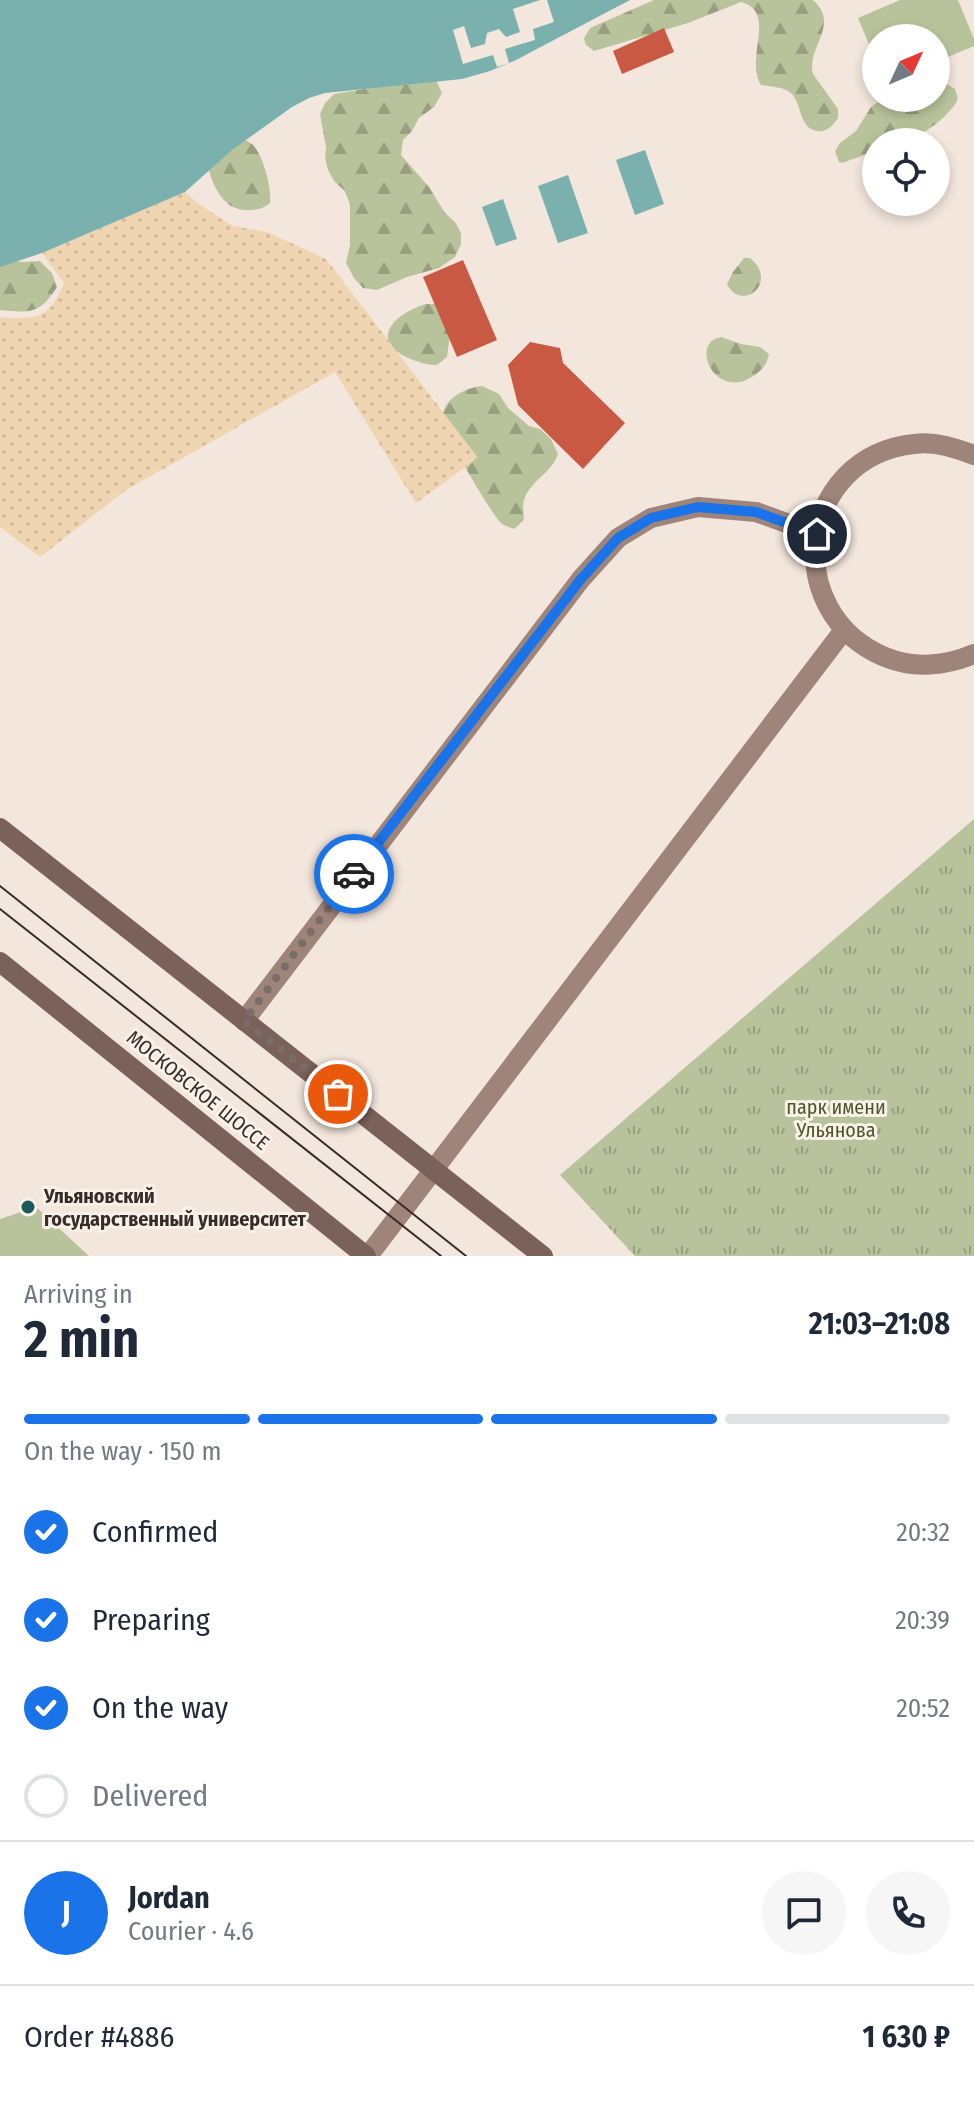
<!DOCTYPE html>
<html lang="en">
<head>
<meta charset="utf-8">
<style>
	body { margin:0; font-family:"Fira Sans Condensed",sans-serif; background:#f6f6f7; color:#1f2937; height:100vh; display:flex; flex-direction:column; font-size:30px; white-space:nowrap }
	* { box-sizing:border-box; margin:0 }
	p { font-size:26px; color:#747a83 }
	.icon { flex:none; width:44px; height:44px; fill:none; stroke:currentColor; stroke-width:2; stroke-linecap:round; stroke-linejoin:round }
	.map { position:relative; height:1256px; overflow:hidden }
	.drawer { display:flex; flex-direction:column; background:#fff; flex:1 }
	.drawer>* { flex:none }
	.needle { width:52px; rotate:46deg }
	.controls { position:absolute; left:862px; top:24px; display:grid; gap:16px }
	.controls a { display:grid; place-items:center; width:88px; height:88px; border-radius:50%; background:#fff; box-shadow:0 4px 12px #0003; font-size:40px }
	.pin { position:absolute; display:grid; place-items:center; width:68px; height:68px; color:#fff; margin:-34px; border:4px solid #fff; border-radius:50%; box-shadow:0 2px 8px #0007 }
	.courier { position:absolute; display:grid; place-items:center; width:80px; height:80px; margin:-40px; border:6px solid #1a73e8; border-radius:50%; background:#fff; color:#222; box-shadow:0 2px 10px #0007 }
	.overview em { font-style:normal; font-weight:700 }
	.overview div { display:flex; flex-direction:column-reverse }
	.overview { display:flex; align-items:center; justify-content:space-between; height:136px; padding:0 24px }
	h1 { font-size:52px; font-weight:700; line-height:60px }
	.bar { display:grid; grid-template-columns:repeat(4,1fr); gap:12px 8px; align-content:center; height:96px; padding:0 24px }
	.bar i { height:10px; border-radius:6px; background:#e0e1e3 }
	.bar .on { background:#1a73e8 }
	.bar p { grid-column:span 4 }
	.line { display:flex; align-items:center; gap:20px; padding:0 24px; border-top:2px solid #e0e1e3 }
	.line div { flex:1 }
	.round { display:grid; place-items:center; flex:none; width:84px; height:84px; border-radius:42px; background:#f6f6f7 }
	ol { padding:0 24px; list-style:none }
	li { display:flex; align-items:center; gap:24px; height:88px }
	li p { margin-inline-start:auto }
	li .icon { padding:8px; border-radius:50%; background:#1a73e8; color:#fff; stroke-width:4 }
	li:last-child { color:#747a83 }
	li i { width:44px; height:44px; border:4px solid #e0e1e3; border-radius:50% }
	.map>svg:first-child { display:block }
	.green { fill:#b9c39b }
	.forest { fill:url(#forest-firs) }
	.sand { fill:url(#sand-dots) }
	.park { fill:url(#park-tufts) }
	.water { fill:#7ab1af }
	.pier { fill:#f3e6dc }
	.building { fill:#ca5943 }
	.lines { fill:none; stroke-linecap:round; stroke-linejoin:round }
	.secondary { stroke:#9f8479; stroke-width:20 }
	.primary { stroke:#7a6159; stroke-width:20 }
	.tram { stroke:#382c28; stroke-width:2 }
	.primary-bridge { stroke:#7a6159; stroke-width:20 }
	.done { stroke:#796d67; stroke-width:8; stroke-dasharray:0 14.4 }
	.route { stroke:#1a73e8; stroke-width:10 }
	.poi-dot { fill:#1c5b5a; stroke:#faf1e9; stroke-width:3 }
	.labels { text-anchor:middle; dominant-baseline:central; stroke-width:6; stroke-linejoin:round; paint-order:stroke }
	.street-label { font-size:20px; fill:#382c28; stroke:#faf1e9 }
	.park-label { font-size:20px; fill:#4a572b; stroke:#faf1e9 }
	.poi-label { font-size:20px; font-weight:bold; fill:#382c28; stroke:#faf1e9; text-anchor:start }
</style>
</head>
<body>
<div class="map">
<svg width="974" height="1256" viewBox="0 0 974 1256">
	<defs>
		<pattern id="forest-firs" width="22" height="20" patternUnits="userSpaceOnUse" patternTransform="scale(2)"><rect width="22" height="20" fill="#b9c39b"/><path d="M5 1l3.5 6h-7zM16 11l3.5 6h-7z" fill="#979f7e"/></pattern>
		<pattern id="sand-dots" width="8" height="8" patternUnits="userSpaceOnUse" patternTransform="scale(2)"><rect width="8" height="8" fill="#efd5b1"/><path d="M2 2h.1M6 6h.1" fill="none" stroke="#ceb798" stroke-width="1.8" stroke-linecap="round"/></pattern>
		<pattern id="park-tufts" width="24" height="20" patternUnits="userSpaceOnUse" patternTransform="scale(2)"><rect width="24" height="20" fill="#b9c39b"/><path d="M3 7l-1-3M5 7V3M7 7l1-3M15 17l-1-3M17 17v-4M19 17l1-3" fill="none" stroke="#979f7e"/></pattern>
	</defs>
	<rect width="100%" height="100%" fill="#f3e6dc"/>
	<g class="green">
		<polygon points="900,0 958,0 974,39 974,46 936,62 936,38 876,38 876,61 858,18"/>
		<polygon points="36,1207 89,1256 0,1256 0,1219"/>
	</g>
	<g class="forest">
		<path d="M 654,0 L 813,0 C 841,25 806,47 813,74 L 838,109 L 838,118 C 833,125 827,133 817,131 C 799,128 802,105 792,94 C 784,86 771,87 761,85 C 744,57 778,12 741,2 L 688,23 L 594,51 L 586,45 L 584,38 L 590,28 Z"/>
		<polygon points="419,80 436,80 442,93 434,107 419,118 412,131 403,140 401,155 429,187 445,213 455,222 461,233 461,244 455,257 439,268 407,277 377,290 363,288 354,278 346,263 350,245 350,205 345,191 334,181 328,170 325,158 326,147 320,114 325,103 334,94"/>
		<path d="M 936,83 L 947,84 L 955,89 L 958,99 C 949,117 922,137 902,141 C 894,143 884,142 876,142 L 876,151 L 842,163 L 839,162 L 835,151 L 840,143 L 856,131 L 871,107 L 882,99 L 936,98 Z"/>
		<path d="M 240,137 C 241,138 251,143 252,144 C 263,154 272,189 270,203 C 264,208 260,209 252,210 C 225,213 214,189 208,167 Z"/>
		<path d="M 744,258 L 750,258 C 780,283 741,313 727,284 L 733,272 Z"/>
		<path d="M 12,260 L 22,262 L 40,261 L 52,273 L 57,287 C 40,314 30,313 0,310 L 0,263 Z"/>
		<path d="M 426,304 L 436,304 L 450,334 L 447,357 L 437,365 C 428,365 421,363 413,360 C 366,342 393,314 426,304 Z"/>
		<path d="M 721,337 L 741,344 L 760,347 L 769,354 C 767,364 763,369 755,375 C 716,403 688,343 721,337 Z"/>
		<path d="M 482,386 L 499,394 L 508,408 L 529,426 L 540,429 L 551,439 L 558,454 C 552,473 530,481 524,500 C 522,506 524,514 524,520 L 514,529 C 510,527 505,526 502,524 C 492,516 444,433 443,420 C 441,399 465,388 482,386 Z"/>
	</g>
	<path class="sand" d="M 185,192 L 200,205 L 233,226 L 267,232 L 326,259 L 478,458 L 416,503 L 335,372 L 126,490 L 40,557 L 0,527 L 0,317 C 36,320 49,319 64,283 L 42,253 Z"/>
	<polygon class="park" points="974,819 974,1256 635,1256 560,1175"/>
	<g class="water">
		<polygon points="0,0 630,0 516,60 490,71 462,79 325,93 309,98 292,107 232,150 185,192 42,253 0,267"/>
		<polygon points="645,150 664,204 635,215 616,160"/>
		<polygon points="568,175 588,233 558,243 538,186"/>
		<polygon points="503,199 517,239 496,246 482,207"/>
	</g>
	<polygon class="pier" points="540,0 547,0 554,22 533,29 535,40 505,49 509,63 497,67 493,55 463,64 453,30 464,26 471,48 485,44 487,33 499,29 506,37 520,32 513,9"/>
	<g class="building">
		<polygon points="664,28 674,52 622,74 613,51"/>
		<polygon points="463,260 497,340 457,357 423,277"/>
		<polygon points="530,342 560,348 563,363 625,423 583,469 518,405 508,365"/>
	</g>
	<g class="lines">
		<g class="secondary">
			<path d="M 974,455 C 955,448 935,441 914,444 C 799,456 778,612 885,657 C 914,669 946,666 974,654"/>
			<polyline points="244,1021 581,579 618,538 651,518 698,507 756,512 817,534"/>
			<polyline points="368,1256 844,630"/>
		</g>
		<polyline class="primary" points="0,962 366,1256"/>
		<g class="tram">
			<polyline points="0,886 466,1256"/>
			<polyline points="0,909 441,1256"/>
		</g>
		<polyline class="primary-bridge" points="0,828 543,1256"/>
	</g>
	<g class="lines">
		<polyline class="done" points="338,1094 244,1021 354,874"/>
		<polyline class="route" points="354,874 581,579 618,538 651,518 698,507 756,512 817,534"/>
	</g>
	<circle class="poi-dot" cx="28" cy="1207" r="8"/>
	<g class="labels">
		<g class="street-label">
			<text transform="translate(198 1090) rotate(39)">МОСКОВСКОЕ ШОССЕ</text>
		</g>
		<g class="park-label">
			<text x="836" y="1107">парк имени<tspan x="836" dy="23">Ульянова</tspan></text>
		</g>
		<g class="poi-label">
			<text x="44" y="1196">Ульяновский<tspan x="44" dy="23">государственный университет</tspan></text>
		</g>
	</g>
</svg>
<div class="controls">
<a><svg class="needle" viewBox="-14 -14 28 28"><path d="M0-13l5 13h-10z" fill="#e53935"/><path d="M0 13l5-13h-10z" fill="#747a83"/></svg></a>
<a><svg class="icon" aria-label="locate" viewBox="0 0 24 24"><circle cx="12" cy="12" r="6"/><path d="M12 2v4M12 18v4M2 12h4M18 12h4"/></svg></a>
</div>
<div class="pin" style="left:338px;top:1094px;background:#ea580c"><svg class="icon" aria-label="bag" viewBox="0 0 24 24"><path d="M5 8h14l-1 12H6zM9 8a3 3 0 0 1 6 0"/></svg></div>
<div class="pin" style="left:817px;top:534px;background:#1f2937"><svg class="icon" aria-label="home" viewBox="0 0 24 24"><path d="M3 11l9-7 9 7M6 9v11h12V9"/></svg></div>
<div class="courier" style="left:354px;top:874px"><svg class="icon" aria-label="car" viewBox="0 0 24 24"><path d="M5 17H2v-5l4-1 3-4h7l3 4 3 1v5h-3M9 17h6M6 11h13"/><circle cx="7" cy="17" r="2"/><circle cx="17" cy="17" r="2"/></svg></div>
</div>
<section class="drawer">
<div class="overview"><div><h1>2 min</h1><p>Arriving in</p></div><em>21:03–21:08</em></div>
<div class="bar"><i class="on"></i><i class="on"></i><i class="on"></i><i></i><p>On the way · 150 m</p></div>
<ol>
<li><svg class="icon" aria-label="check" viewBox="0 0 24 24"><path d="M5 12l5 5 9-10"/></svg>Confirmed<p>20:32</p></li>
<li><svg class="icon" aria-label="check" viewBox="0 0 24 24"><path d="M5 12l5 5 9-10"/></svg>Preparing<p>20:39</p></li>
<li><svg class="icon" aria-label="check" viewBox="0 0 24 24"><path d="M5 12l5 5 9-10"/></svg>On the way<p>20:52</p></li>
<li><i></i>Delivered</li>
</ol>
<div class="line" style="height:144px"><b class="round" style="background:#1a73e8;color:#fff">J</b><div><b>Jordan</b><p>Courier · 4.6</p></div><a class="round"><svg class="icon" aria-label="chat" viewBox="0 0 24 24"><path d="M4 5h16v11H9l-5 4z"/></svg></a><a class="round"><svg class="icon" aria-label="phone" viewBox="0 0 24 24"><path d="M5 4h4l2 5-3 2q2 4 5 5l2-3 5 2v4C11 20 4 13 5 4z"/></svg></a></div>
<div class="line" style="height:104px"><div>Order #4886</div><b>1 630 ₽</b></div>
</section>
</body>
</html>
